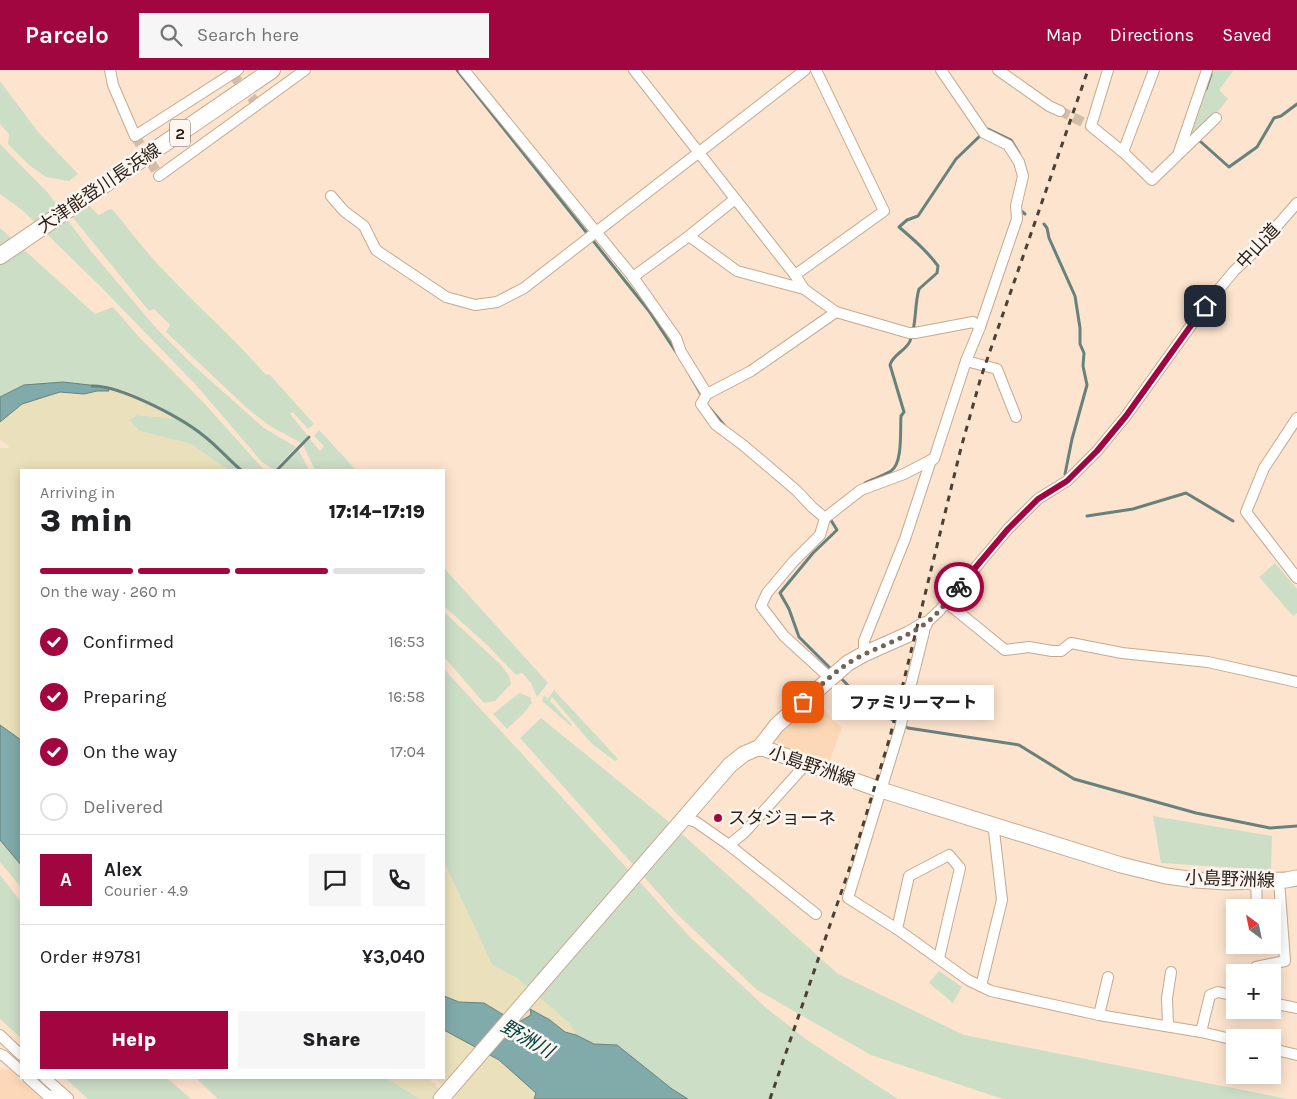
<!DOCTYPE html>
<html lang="en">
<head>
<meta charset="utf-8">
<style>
	body { margin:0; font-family:Karla,"Noto Sans JP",sans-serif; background:#f6f6f6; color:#202124; height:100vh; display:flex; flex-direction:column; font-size:19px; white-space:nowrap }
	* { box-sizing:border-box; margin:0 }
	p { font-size:16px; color:#757577 }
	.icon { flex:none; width:28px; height:28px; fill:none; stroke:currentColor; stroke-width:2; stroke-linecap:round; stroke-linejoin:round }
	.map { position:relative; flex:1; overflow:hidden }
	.details { position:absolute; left:20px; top:399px; width:425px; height:610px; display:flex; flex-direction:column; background:#fff; border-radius:0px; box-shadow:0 2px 12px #0003 }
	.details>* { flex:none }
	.needle { width:32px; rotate:327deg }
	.buttons { position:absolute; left:1226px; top:829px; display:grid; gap:10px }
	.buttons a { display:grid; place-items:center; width:55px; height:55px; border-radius:0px; background:#fff; box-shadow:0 2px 12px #0003; font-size:25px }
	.pin { position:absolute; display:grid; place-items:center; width:42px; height:42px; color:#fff; margin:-21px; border-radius:10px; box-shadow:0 2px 8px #0006 }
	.courier { position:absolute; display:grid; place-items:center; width:50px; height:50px; margin:-25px; border:4px solid #a20640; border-radius:50%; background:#fff; color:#222; box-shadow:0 1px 6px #0007 }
	.bubble { position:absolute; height:35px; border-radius:0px; background:#fff; box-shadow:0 2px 12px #0003; font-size:16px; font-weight:800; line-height:35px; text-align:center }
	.overview em { font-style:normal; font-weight:800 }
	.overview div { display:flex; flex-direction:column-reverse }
	.overview { display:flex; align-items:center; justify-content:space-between; height:85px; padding:0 20px }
	h1 { font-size:32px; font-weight:800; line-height:38px }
	.bar { display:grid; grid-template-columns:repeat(4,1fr); gap:8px 5px; align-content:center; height:60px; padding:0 20px }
	.bar i { height:6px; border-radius:4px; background:#e0e0e0 }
	.bar .on { background:#a20640 }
	.bar p { grid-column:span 4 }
	.line { display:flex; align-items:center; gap:12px; padding:0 20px; border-top:1px solid #e0e0e0 }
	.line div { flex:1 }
	.round { display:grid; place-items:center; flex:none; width:52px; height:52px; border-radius:0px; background:#f6f6f6 }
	ol { padding:0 20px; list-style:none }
	li { display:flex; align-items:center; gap:15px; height:55px }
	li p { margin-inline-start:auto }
	li .icon { padding:5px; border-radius:50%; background:#a20640; color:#fff; stroke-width:4 }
	li:last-child { color:#757577 }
	li i { width:28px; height:28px; border:2px solid #e0e0e0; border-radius:50% }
	.primary-button { display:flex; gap:10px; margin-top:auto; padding:10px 20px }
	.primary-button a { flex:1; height:58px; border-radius:0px; background:#a20640; color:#fff; font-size:20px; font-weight:800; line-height:58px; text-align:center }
	.primary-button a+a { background:#f6f6f6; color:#202124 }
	header { display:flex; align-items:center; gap:30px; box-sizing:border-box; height:70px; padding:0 25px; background:#a20640; color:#fff }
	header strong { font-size:24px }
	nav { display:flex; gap:28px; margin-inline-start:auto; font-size:18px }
	.search { width:350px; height:45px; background:#f6f6f6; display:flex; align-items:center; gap:12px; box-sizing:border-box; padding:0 18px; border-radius:0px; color:#757577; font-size:19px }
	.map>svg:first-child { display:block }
	.built { fill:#fdd8b7 }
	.green { fill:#cddec7 }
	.sand { fill:#eae0bb }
	.water { fill:#81abaa; stroke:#67817d }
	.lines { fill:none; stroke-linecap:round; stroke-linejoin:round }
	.stream { stroke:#67817d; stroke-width:3 }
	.street-tunnel { stroke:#d3bda9; stroke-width:10; stroke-dasharray:10 5; stroke-linecap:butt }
	.street-casing { stroke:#c6a98e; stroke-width:12 }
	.secondary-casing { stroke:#c6a98e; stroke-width:17 }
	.primary-casing { stroke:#c6a98e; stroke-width:18 }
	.street { stroke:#fff; stroke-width:10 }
	.secondary { stroke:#fff; stroke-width:15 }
	.primary { stroke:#fff; stroke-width:16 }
	.rail { stroke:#4c3f33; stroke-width:3; stroke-dasharray:6 6; stroke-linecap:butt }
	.done { stroke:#746456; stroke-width:5; stroke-dasharray:0 9 }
	.route { stroke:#a20640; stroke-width:6 }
	.poi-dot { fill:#a20640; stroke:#fcf5f0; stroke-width:2 }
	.labels { text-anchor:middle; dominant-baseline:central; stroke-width:5; stroke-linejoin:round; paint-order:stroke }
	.shield { fill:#fcf5f0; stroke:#695f57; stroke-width:1 }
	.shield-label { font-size:16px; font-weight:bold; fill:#2a1f15 }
	.street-label { font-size:18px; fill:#2a1f15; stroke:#fcf5f0 }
	.poi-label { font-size:18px; fill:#2a1f15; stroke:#fcf5f0; text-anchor:start }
	.water-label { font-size:19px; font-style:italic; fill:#004344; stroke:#fcf5f0 }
</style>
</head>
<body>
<header>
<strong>Parcelo</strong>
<div class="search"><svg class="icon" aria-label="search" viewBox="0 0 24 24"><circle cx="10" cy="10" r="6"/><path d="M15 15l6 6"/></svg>Search here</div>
<nav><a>Map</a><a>Directions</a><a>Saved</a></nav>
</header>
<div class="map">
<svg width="1297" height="1029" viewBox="0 0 1297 1029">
	<rect width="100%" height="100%" fill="#fde4ce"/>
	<g class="built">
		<polygon points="816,632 842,658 829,692 778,675 777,667"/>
		<polygon points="9,999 42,1029 0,1029 0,1000"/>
	</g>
	<g class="green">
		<polygon points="1213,0 1234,0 1219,20 1228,29 1197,66 1192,63"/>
		<polygon points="0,11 39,63 78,104 69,111 46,107 29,95 8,74 9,64 0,54"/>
		<polygon points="0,74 48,123 90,180 156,258 193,295 264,358 296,377 274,400 262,392 196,315 101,217 22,140 0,124"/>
		<path d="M 86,133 L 99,145 L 110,139 L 113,140 C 131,162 148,185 168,205 C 200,239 235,269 265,304 L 270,305 L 314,354 L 308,359 L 293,342 L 290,344 L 308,366 L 301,373 L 270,356 L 248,339 L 166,262 L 170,255 L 154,239 L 149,241 L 69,143 Z"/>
		<polygon points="0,158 95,244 113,237 140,268 204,333 264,400 228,400 191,374 139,361 129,350 137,345 173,348 130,322 107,317 63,312 24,315 0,327"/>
		<polygon points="319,360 356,400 315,400 303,375 310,369 320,381 324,376 314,366"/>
		<polygon points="298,379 309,400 278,400"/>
		<polygon points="1275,493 1297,519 1297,543 1293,546 1259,507"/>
		<polygon points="444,498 548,613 537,627 531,613 522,603 516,605 487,575 444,536"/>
		<polygon points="444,542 500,594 509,606 511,614 495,631 484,633 444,587"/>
		<polygon points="444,599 691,868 765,937 807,970 898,1029 688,1029 672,1019 617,975 594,974 576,965 569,953 517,908 492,895 444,792"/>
		<polygon points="554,620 618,689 615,691 591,673 552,627 550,631 572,655 571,656 542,631 544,625 548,629"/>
		<polygon points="519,623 530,627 532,633 523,644 507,659 493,644"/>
		<polygon points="541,648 663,747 838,904 964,965 1288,1029 1003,1029 871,985 757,920 677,844 520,668"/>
		<polygon points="1153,746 1272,766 1271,800 1161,793"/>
		<polygon points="0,770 21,795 21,817 0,792"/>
		<polygon points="0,805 21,832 21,968 0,949"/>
		<polygon points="939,901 962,917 953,933 929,913"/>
		<polygon points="65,1008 167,1008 191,1029 88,1029"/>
		<polygon points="196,1008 387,1008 420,1029 218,1029"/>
	</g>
	<g class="sand">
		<polygon points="107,317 130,322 174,349 136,345 129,351 139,361 191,374 228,400 21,400 21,670 0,655 0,378 8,378 9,375 0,370 0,352 22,334 60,322 84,324 97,321 109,321"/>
		<polygon points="444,792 492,895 517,908 569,953 576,965 565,962 550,950 530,940 531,945 517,954 484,933 459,932 444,926"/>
		<polygon points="444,960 499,990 536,1023 534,1029 456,1029 435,1008 444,1008"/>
		<polygon points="387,1008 427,1008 435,1014 447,1029 420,1029"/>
	</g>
	<g class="water">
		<polygon points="63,312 107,317 109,321 97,321 84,324 60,322 22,334 0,352 0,327 24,315"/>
		<polygon points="0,655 21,670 21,795 0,770"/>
		<polygon points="444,926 459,932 484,933 517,953 531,945 530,939 550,950 565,962 576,965 594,974 617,975 672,1019 688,1029 534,1029 536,1023 499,990 444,960"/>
	</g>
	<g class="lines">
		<g class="stream">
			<polyline points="457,0 649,241 678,285"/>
			<polyline points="1206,19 1211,4 1207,2"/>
			<polyline points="988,59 1011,70 1019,83"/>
			<polyline points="1190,63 1189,65 1201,72 1229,97 1257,77 1274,48 1281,46 1297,34"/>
			<polyline points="1019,139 1025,144"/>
			<polyline points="1044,154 1047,158 1049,168 1075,226 1080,258 1080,274 1084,283 1083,296 1087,315 1072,369 1065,404"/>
			<polyline points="690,305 702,326"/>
			<path d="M 92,316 C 120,315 182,348 204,366 C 217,376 228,389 241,400"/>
			<polyline points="707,335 724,355"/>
			<polyline points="277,400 309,367"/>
			<path d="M 865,413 C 873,409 883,406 891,401 C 903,393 900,360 901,346 L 904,342 L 890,295 C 893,284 906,281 910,271 C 917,255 914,236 919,219 L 937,203 L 938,196 C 927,181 913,169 899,157 L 907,150 L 918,146 L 956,89 L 982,64"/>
			<polyline points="1087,446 1133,439 1186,423 1233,451"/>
			<polyline points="829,447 837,460 813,483 780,523 789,539 799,567 832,600"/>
			<polyline points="840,607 856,624 885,646 908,658 1019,675 1074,709 1196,743 1270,758 1297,756"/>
		</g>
		<g class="street-tunnel">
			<polyline points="232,4 257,34"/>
			<polyline points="1060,41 1091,56"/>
			<polyline points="135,66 159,106"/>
		</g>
		<g class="street-casing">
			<g id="street">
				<polyline points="110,0 113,15 135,66 238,0"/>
				<polyline points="464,0 633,207 676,268 681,282 707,324"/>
				<polyline points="634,0 795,205 804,219 836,242 909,263 915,263 973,252 980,257 966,291 934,389 931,390 905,469 864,571 864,584"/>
				<polyline points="941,0 984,63 1008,75 1019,92 1023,106 1016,136 1017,149 980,257"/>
				<polyline points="998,0 1049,36 1060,41"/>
				<polyline points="1108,0 1091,56 1123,82 1152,110 1216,48"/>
				<polyline points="1123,82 1154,0"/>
				<polyline points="1179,82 1207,0"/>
				<polyline points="159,106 305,0"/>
				<polyline points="331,126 344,141 364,156 376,180 446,227 475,235 497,232 524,218 805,0"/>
				<polyline points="689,166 737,201 804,219"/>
				<polyline points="795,205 884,141 816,0"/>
				<polyline points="633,207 689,166 735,129"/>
				<polyline points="966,291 997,299 1016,347"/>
				<polyline points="1297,348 1264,398 1246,442 1297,508"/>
				<polyline points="825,448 812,437 797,421 743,375 716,355 701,334 707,324 751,301 836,242"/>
				<polyline points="946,532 1005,580 1029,577 1052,581 1061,581 1071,573 1122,583 1208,592 1297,612"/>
				<polyline points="830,608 784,566 761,536 767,523 793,492 820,465 825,448 861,420 904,404 931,390"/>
				<polyline points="684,748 696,752 729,775 816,844"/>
				<polyline points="729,775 745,762 806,694"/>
				<polyline points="1256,811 1257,838"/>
				<polyline points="897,859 909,806 949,785 960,798 939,888"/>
				<polyline points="1256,897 1285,891 1279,810"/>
				<polyline points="981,916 1002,830 994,761 996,755"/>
				<polyline points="1272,933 1297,938"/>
				<polyline points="1099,945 1108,907"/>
				<polyline points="1168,956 1167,928 1171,902"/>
				<polyline points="1201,962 1210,925 1218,922 1235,926"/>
				<polyline points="0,965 21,985"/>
				<polyline points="1235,970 1201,962 1099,945 991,921 968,910 897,859 848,828 900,658 924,562 924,555 939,541 1008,459 1038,429 1067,411 1097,381 1126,346 1205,236 1234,201 1256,180 1297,133"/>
				<polyline points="1272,979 1297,985"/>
				<polyline points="0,984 4,986 21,1001"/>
				<polyline points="28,1008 47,1025 66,1029"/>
				<polyline points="45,1008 68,1028"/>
			</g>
		</g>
		<g class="secondary-casing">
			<g id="secondary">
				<polyline points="760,677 777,655 848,593 864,584 909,564 924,555"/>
				<polyline points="441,1029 730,695 744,684 760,677 881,720 1121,795 1166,806 1196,810 1227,812 1286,810 1297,808"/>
			</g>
		</g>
		<g class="primary-casing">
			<polyline id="primary" points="0,186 272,0"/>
		</g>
		<use href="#street" class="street"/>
		<use href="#secondary" class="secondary"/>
		<use href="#primary" class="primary"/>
		<polyline class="rail" points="770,1029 851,794 890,667 961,378 981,307 1088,0"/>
	</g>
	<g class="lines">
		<path class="done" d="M 803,632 C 818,618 833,603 850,592 C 873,578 900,571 922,556 C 937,546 948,530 959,517"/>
		<polyline class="route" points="959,517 1008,459 1038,429 1067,411 1097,381 1126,346 1205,236"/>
	</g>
	<circle class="poi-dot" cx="718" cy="748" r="5"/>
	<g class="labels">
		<rect class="shield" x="170" y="49.5" width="20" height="27" rx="4"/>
		<g class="shield-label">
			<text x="180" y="63">2</text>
		</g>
		<g class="street-label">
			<text transform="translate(99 118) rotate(-34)">大津能登川長浜線</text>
			<text transform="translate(1258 176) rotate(-47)">中山道</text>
			<text transform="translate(812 696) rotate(19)">小島野洲線</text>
			<text transform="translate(1230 809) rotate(2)">小島野洲線</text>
		</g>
		<g class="poi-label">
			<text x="728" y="748">スタジョーネ</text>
		</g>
		<g class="water-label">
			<text transform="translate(527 969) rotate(30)">野洲川</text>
		</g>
	</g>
</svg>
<div class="buttons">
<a><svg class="needle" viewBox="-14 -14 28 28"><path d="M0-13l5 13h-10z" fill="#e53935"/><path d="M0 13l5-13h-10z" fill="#757577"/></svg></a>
<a>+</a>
<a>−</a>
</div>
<div class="pin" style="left:803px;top:632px;background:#ea580c"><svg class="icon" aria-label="bag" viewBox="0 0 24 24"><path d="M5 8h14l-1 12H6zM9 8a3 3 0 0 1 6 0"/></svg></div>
<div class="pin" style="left:1205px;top:236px;background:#1f2937"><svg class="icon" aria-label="home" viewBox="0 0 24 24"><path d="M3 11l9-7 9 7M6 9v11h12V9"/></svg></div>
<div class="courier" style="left:959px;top:517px"><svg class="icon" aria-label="bike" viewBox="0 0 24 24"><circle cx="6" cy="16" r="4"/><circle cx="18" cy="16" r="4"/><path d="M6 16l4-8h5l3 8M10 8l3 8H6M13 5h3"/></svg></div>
<div class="bubble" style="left:832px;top:615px;width:162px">ファミリーマート</div>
<section class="details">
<div class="overview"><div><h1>3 min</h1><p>Arriving in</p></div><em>17:14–17:19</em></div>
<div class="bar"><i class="on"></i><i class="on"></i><i class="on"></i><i></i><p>On the way · 260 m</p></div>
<ol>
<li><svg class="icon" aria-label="check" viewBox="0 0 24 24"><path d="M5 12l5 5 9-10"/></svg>Confirmed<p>16:53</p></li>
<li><svg class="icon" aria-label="check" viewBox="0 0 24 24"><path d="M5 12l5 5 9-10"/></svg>Preparing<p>16:58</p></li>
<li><svg class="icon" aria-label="check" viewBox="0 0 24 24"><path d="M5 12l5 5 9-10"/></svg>On the way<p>17:04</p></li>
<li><i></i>Delivered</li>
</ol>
<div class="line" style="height:90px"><b class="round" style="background:#a20640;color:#fff">A</b><div><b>Alex</b><p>Courier · 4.9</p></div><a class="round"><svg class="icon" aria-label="chat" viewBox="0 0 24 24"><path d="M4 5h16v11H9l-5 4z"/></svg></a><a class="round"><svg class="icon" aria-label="phone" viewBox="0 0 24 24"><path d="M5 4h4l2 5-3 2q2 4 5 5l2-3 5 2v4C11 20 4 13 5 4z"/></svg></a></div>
<div class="line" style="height:65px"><div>Order #9781</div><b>¥3,040</b></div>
<div class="primary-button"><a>Help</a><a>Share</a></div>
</section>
</div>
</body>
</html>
